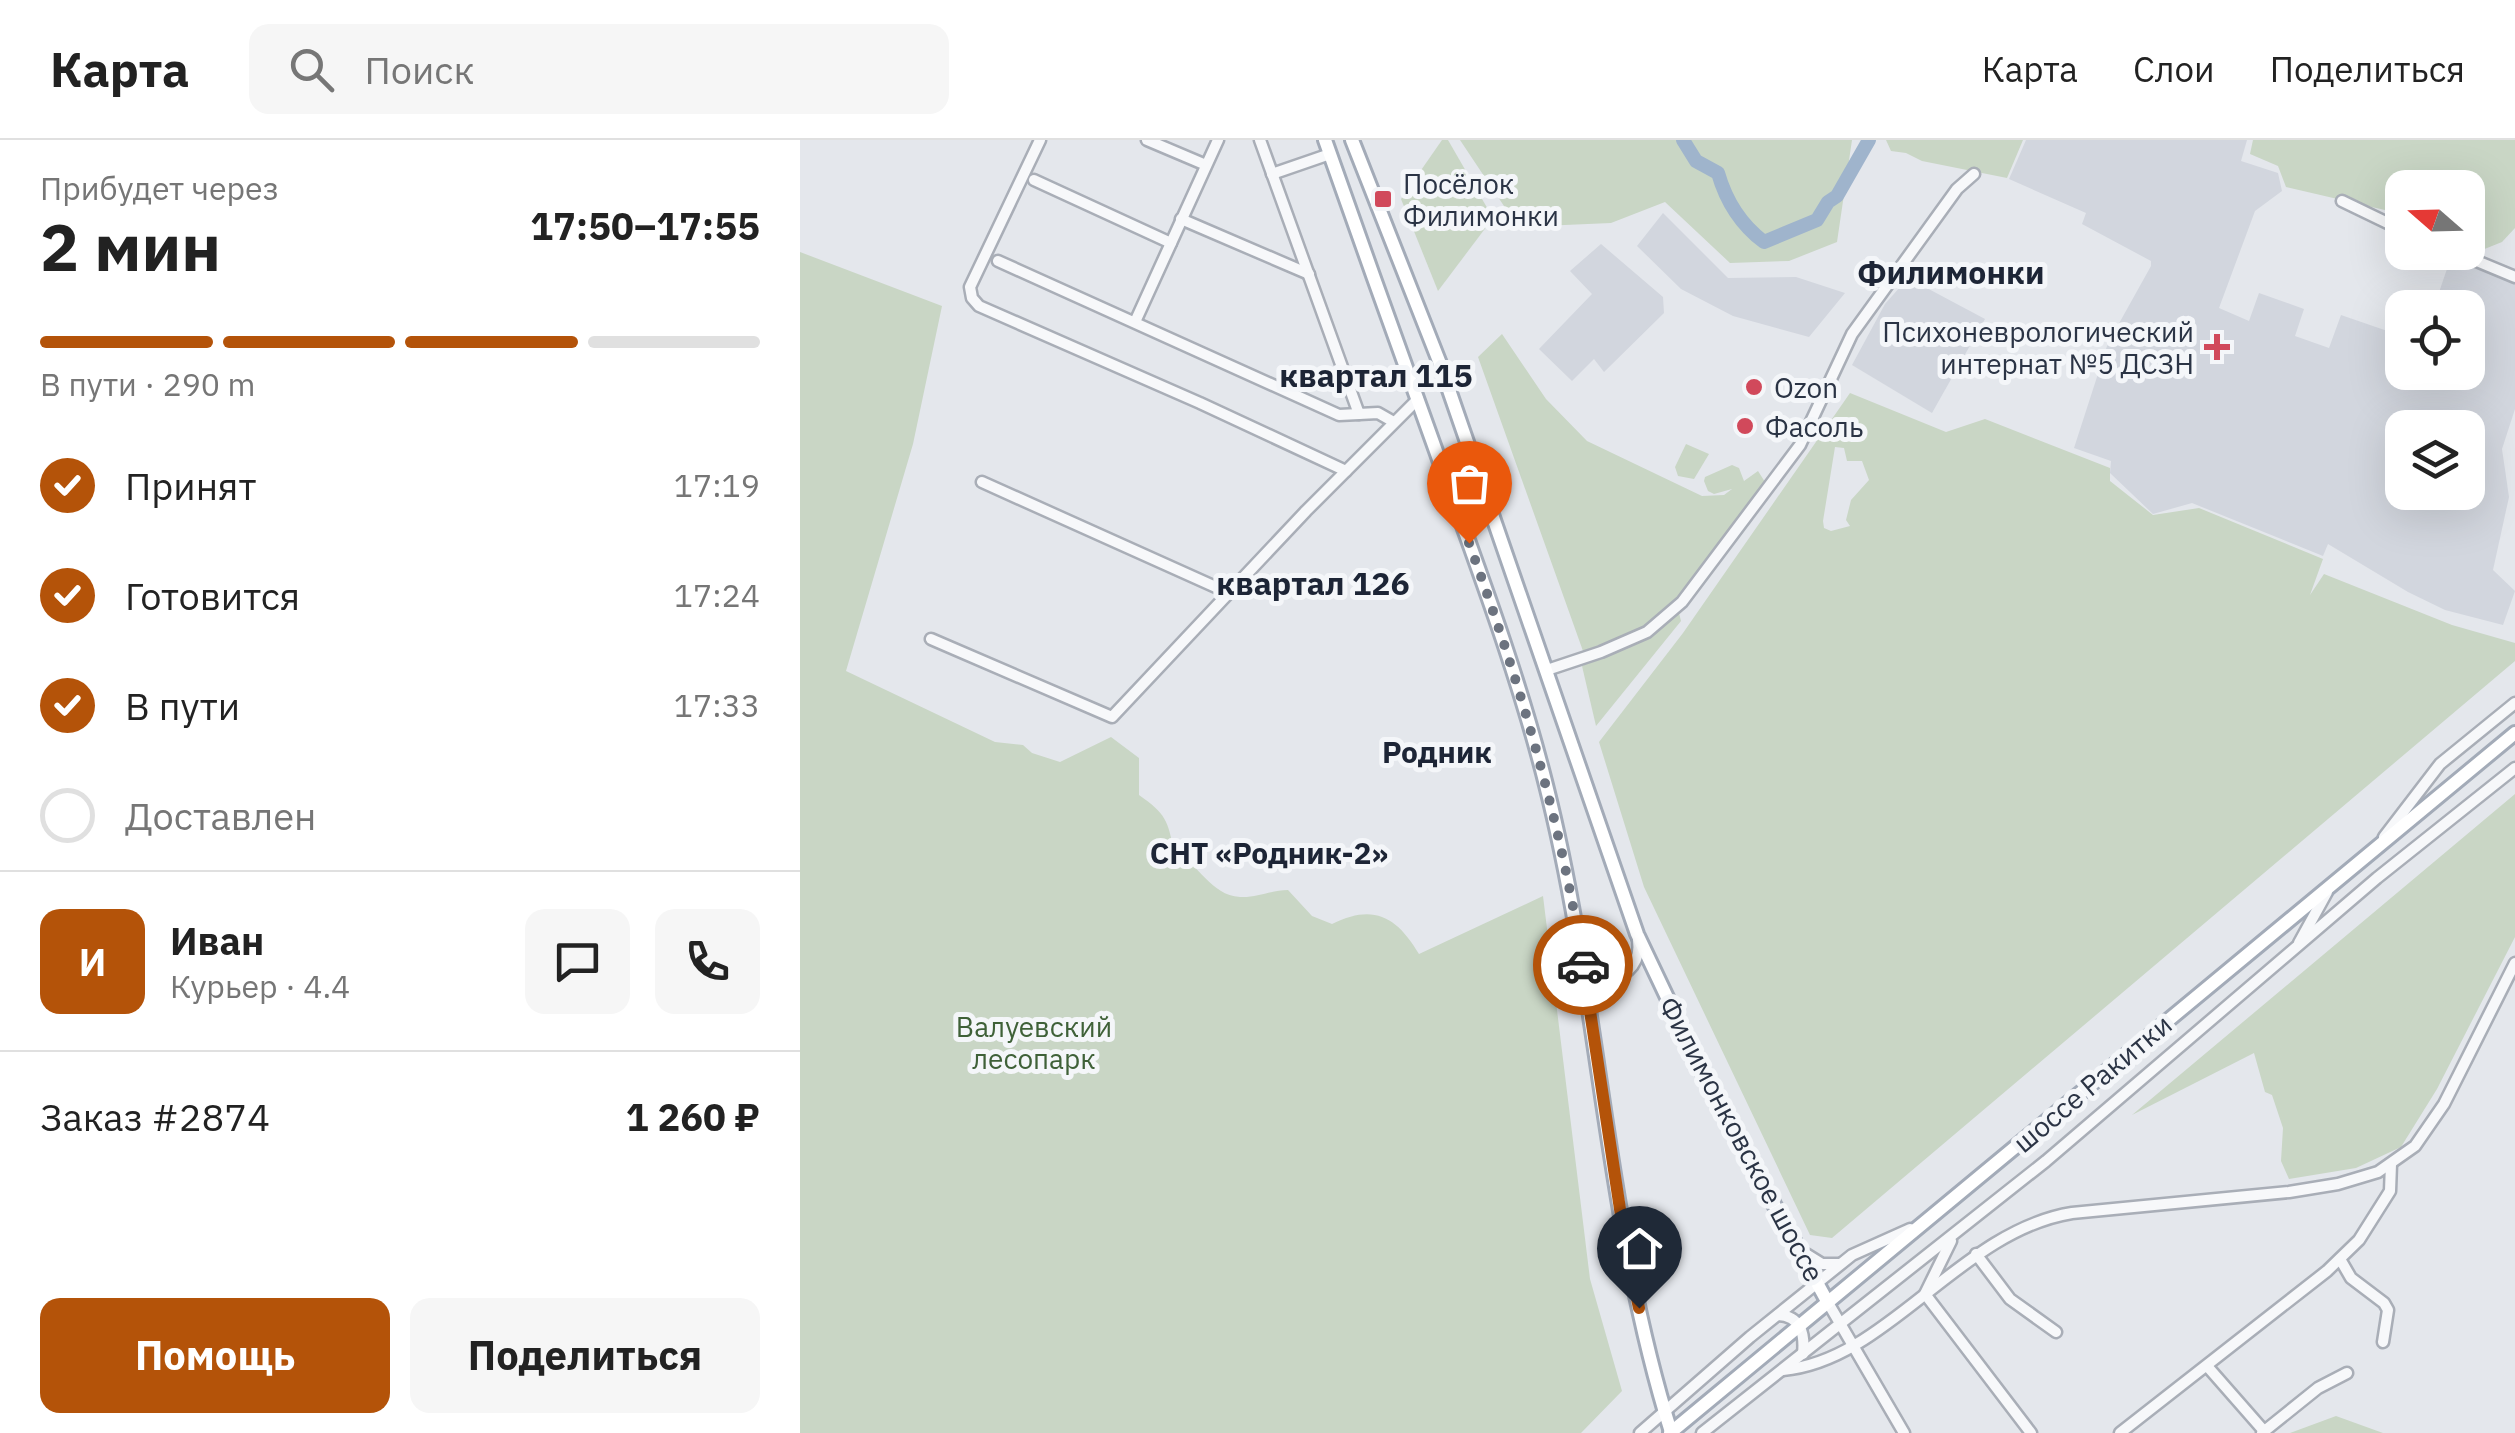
<!DOCTYPE html>
<html lang="ru">
<head>
<meta charset="utf-8">
<style>
	body { margin:0; font-family:"IBM Plex Sans",sans-serif; background:#f6f6f6; color:#222; height:100vh; display:flex; flex-direction:column; font-size:38px; white-space:nowrap }
	* { box-sizing:border-box; margin:0 }
	p { font-size:32px; color:#767676 }
	.icon { flex:none; width:55px; height:55px; fill:none; stroke:currentColor; stroke-width:2; stroke-linecap:round; stroke-linejoin:round }
	.map { position:relative; flex:1; overflow:hidden }
	.panel { display:flex; flex-direction:column; background:#fff; width:800px }
	.panel>* { flex:none }
	.needle { width:65px; rotate:290deg }
	.controls { position:absolute; left:1585px; top:30px; display:grid; gap:20px }
	.controls a { display:grid; place-items:center; width:100px; height:100px; border-radius:20px; background:#fff; box-shadow:0 10px 40px #0002; font-size:50px }
	.pin { position:absolute; display:grid; place-items:center; width:85px; height:85px; color:#fff; margin:-102px -42px; border-radius:50% 50% 50% 0; rotate:-45deg; box-shadow:0 0 10px #0007 }
	.pin .icon { rotate:45deg }
	.courier { position:absolute; display:grid; place-items:center; width:100px; height:100px; margin:-50px; border:8px solid #b45309; border-radius:50%; background:#fff; color:#222; box-shadow:0 2px 12px #0007 }
	.head em { font-style:normal; font-weight:700 }
	.head div { display:flex; flex-direction:column-reverse }
	.head { display:flex; align-items:center; justify-content:space-between; height:170px; padding:0 40px }
	h1 { font-size:65px; font-weight:700; line-height:75px }
	.bar { display:grid; grid-template-columns:repeat(4,1fr); gap:15px 10px; align-content:center; height:120px; padding:0 40px }
	.bar i { height:12px; border-radius:8px; background:#e0e0e0 }
	.bar .active { background:#b45309 }
	.bar p { grid-column:span 4 }
	.line { display:flex; align-items:center; gap:25px; padding:0 40px; border-top:2px solid #e0e0e0 }
	.line div { flex:1 }
	.round { display:grid; place-items:center; flex:none; width:105px; height:105px; border-radius:20px; background:#f6f6f6 }
	ol { padding:0 40px; list-style:none }
	li { display:flex; align-items:center; gap:30px; height:110px }
	li p { margin-inline-start:auto }
	li .icon { padding:10px; border-radius:50%; background:#b45309; color:#fff; stroke-width:4 }
	li:last-child { color:#767676 }
	li i { width:55px; height:55px; border:5px solid #e0e0e0; border-radius:50% }
	.action { display:flex; gap:20px; margin-top:auto; padding:20px 40px }
	.action a { flex:1; height:115px; border-radius:20px; background:#b45309; color:#fff; font-size:40px; font-weight:700; line-height:115px; text-align:center }
	.action a+a { background:#f6f6f6; color:#222 }
	header { display:flex; align-items:center; gap:60px; box-sizing:border-box; height:140px; padding:0 50px; background:#fff; border-bottom:2px solid #e0e0e0 }
	header strong { font-size:48px }
	nav { display:flex; gap:55px; margin-inline-start:auto; font-size:35px }
	.search { width:700px; height:90px; background:#f6f6f6; display:flex; align-items:center; gap:25px; box-sizing:border-box; padding:0 35px; border-radius:20px; color:#767676; font-size:38px }
	main { display:flex; flex:1; min-height:0 }
	.map>svg:first-child { display:block }
	.built { fill:#d2d6de; fill-rule:evenodd }
	.green { fill:#c9d6c5; fill-rule:evenodd }
	.lines { fill:none; stroke-linecap:round; stroke-linejoin:round }
	.river { stroke:#9fb4cc; stroke-width:14 }
	.minor-casing { stroke:#a9aeb7; stroke-width:15 }
	.major-casing { stroke:#a3abb8; stroke-width:18 }
	.minor { stroke:#f7f8fa; stroke-width:10 }
	.major { stroke:#fff; stroke-width:12 }
	.done { stroke:#6c737f; stroke-width:10; stroke-dasharray:0 18 }
	.route { stroke:#b45309; stroke-width:12 }
	.poi-dot { fill:#d1495b; stroke:#f4f6f9; stroke-width:4 }
	.labels { text-anchor:middle; dominant-baseline:central; stroke-width:10; stroke-linejoin:round; paint-order:stroke }
	.poi-label { font-size:28px; fill:#2b3445; stroke:#f4f6f9; text-anchor:start }
	.park-label { font-size:28px; fill:#3f6138; stroke:#f4f6f9 }
	.street-label { font-size:28px; fill:#2b3445; stroke:#f4f6f9 }
	.neighbourhood-label { font-size:30px; font-weight:bold; fill:#1d2536; stroke:#f4f6f9 }
	.quarter-label { font-size:32px; font-weight:bold; fill:#1d2536; stroke:#f4f6f9 }
</style>
</head>
<body>
<header>
<strong>Карта</strong>
<div class="search"><svg class="icon" aria-label="search" viewBox="0 0 24 24"><circle cx="10" cy="10" r="6"/><path d="M15 15l6 6"/></svg>Поиск</div>
<nav><a>Карта</a><a>Слои</a><a>Поделиться</a></nav>
</header>
<main>
<section class="panel">
<div class="head"><div><h1>2 мин</h1><p>Прибудет через</p></div><em>17:50–17:55</em></div>
<div class="bar"><i class="active"></i><i class="active"></i><i class="active"></i><i></i><p>В пути · 290 m</p></div>
<ol>
<li><svg class="icon" aria-label="check" viewBox="0 0 24 24"><path d="M5 12l5 5 9-10"/></svg>Принят<p>17:19</p></li>
<li><svg class="icon" aria-label="check" viewBox="0 0 24 24"><path d="M5 12l5 5 9-10"/></svg>Готовится<p>17:24</p></li>
<li><svg class="icon" aria-label="check" viewBox="0 0 24 24"><path d="M5 12l5 5 9-10"/></svg>В пути<p>17:33</p></li>
<li><i></i>Доставлен</li>
</ol>
<div class="line" style="height:180px"><b class="round" style="background:#b45309;color:#fff">И</b><div><b>Иван</b><p>Курьер · 4.4</p></div><a class="round"><svg class="icon" aria-label="chat" viewBox="0 0 24 24"><path d="M4 5h16v11H9l-5 4z"/></svg></a><a class="round"><svg class="icon" aria-label="phone" viewBox="0 0 24 24"><path d="M5 4h4l2 5-3 2q2 4 5 5l2-3 5 2v4C11 20 4 13 5 4z"/></svg></a></div>
<div class="line" style="height:130px"><div>Заказ #2874</div><b>1 260 ₽</b></div>
<div class="action"><a>Помощь</a><a>Поделиться</a></div>
</section>
<div class="map">
<svg width="1715" height="1293" viewBox="0 0 1715 1293">
	<rect width="100%" height="100%" fill="#e4e7ec"/>
	<g class="built">
		<path d="M 1226,0 L 1447,0 L 1441,21 L 1478,33 L 1482,51 L 1455,71 L 1419,168 L 1449,181 L 1459,153 L 1504,169 L 1495,196 L 1529,208 L 1541,175 L 1599,195 L 1602,188 L 1602,232 L 1668,232 L 1668,168 L 1634,167 L 1650,120 L 1660,117 L 1715,140 L 1715,269 L 1702,309 L 1709,357 L 1693,430 L 1715,451 L 1703,485 L 1645,470 L 1608,452 L 1528,404 L 1523,416 L 1392,363 L 1353,374 L 1310,333 L 1311,321 L 1274,308 L 1307,206 L 1321,190 L 1317,187 L 1351,126 L 1351,121 L 1282,84 L 1286,73 L 1209,39 ZM 1602,288 L 1668,288 L 1668,352 L 1602,352 Z"/>
		<polygon points="863,73 928,138 996,137 1045,153 1009,197 933,176 881,149 837,106"/>
		<polygon points="801,104 863,157 864,173 804,232 794,219 772,241 739,209 792,154 770,131"/>
		<polygon points="1108,138 1185,179 1132,273 1052,225 1085,164"/>
	</g>
	<g class="green">
		<polygon points="642,0 648,0 693,78 638,151 601,59"/>
		<polygon points="660,0 1052,0 1037,102 989,121 930,123 865,62 811,83 718,87"/>
		<polygon points="1086,0 1223,0 1207,38 1122,21 1106,13 1091,11"/>
		<polygon points="1453,0 1715,0 1715,88 1702,102 1682,110 1668,104 1668,48 1602,48 1602,74 1486,47 1478,26 1450,14"/>
		<path d="M 0,112 L 142,166 L 113,304 L 46,531 L 195,602 L 223,605 L 232,613 L 260,622 L 311,597 L 339,618 L 339,655 C 366,674 368,680 374,712 C 400,724 410,755 440,757 C 457,758 471,750 488,750 L 512,776 L 532,784 C 574,763 597,777 619,814 L 743,756 L 790,1139 L 822,1251 L 781,1293 L 0,1293 Z"/>
		<path d="M 702,194 L 746,259 L 787,301 L 902,356 L 924,355 L 932,349 L 914,354 L 908,351 L 904,341 L 905,337 L 932,325 L 939,328 L 944,341 L 958,331 L 965,342 C 939,383 886,455 848,483 C 830,496 804,506 783,511 L 678,217 Z"/>
		<path d="M 1050,253 L 1146,292 L 1185,279 L 1310,328 L 1310,341 L 1353,375 L 1399,368 L 1523,419 L 1510,455 L 1524,434 L 1652,485 L 1715,503 L 1715,521 L 1032,1098 L 1010,1095 L 844,747 L 799,602 L 883,493 ZM 1035,307 L 1044,308 L 1047,321 L 1062,321 L 1069,340 L 1051,360 L 1046,380 L 1050,386 L 1031,391 L 1024,388 L 1023,381 Z"/>
		<polygon points="886,304 909,314 894,339 878,336 875,327"/>
		<polygon points="879,473 881,481 796,586 782,526 854,493"/>
		<polygon points="1715,654 1715,797 1637,949 1601,1007 1556,1028 1489,1039 1481,1021 1483,988 1472,955 1465,952 1454,913 1332,975"/>
		<polygon points="1536,1276 1583,1293 1490,1293"/>
	</g>
	<g class="lines">
		<path class="river" d="M 883,0 L 896,21 L 918,33 C 926,61 940,84 964,102 L 1017,80 L 1028,62 L 1037,56 L 1069,0"/>
		<g class="minor-casing">
			<g id="minor">
				<polyline points="240,0 170,147 172,158 179,166 400,263 546,331"/>
				<polyline points="347,0 406,25"/>
				<polyline points="460,0 559,274 578,273 592,281"/>
				<polyline points="472,34 530,14"/>
				<polyline points="234,40 371,103"/>
				<polyline points="1542,61 1602,90"/>
				<polyline points="381,79 509,134"/>
				<polyline points="1655,112 1715,137"/>
				<polyline points="198,121 539,275 559,274"/>
				<polyline points="335,182 418,0"/>
				<polyline points="182,342 429,453"/>
				<polyline points="131,499 312,577 506,371 618,259"/>
				<polyline points="747,530 801,512 847,492 882,462 1000,305 1052,194 1157,49 1174,34"/>
				<polyline points="1584,697 1640,624 1715,563"/>
				<polyline points="1499,803 1527,752"/>
				<path d="M 783,810 L 792,829 L 809,840 C 830,834 841,821 838,800"/>
				<polyline points="1151,1101 1125,1154 1231,1293"/>
				<polyline points="1001,1111 1022,1124 1040,1124"/>
				<polyline points="1176,1114 1210,1159 1256,1192"/>
				<polyline points="1540,1119 1551,1138 1584,1163 1588,1170 1583,1202"/>
				<polyline points="1027,1161 1104,1293"/>
				<path d="M 978,1175 C 1001,1176 1005,1194 1003,1214"/>
				<polyline points="1407,1226 1464,1291"/>
				<path d="M 983,1230 C 1087,1221 1160,1091 1272,1073 L 1489,1052 L 1538,1044 L 1578,1032 L 1615,1006 L 1644,964 L 1715,823"/>
				<polyline points="840,1293 950,1197 1052,1115 1110,1089"/>
				<polyline points="902,1293 1246,1021 1577,738 1715,628"/>
				<polyline points="1320,1293 1527,1131 1559,1100 1590,1051 1591,1024"/>
				<polyline points="1462,1293 1518,1248 1547,1233"/>
			</g>
		</g>
		<g class="major-casing">
			<g id="major">
				<path d="M 525,0 C 566,117 608,233 650,350 C 685,447 721,545 746,645 C 800,859 805,1082 871,1292"/>
				<polyline points="552,0 639,221 837,794 910,948 1027,1161"/>
				<polyline points="870,1293 1715,593"/>
			</g>
		</g>
		<use href="#minor" class="minor"/>
		<use href="#major" class="major"/>
	</g>
	<g class="lines">
		<path class="done" d="M 669,403 C 719,540 761,681 783,825"/>
		<polyline class="route" points="783,825 825,1102 839,1168"/>
	</g>
	<g class="poi-dot">
		<rect x="573" y="49" width="20" height="20" rx="5"/>
		<path d="M1412 192h10v10h10v10h-10v10h-10v-10h-10v-10h10z"/>
		<circle cx="954" cy="247" r="10"/>
		<circle cx="945" cy="286" r="10"/>
	</g>
	<g class="labels">
		<g class="poi-label">
			<text x="603" y="43">Посёлок<tspan x="603" dy="32">Филимонки</tspan></text>
			<text x="1394" y="191" text-anchor="end">Психоневрологический<tspan x="1394" dy="32">интернат №5 ДСЗН</tspan></text>
			<text x="974" y="247">Ozon</text>
			<text x="965" y="286">Фасоль</text>
		</g>
		<g class="park-label">
			<text x="234" y="886">Валуевский<tspan x="234" dy="32">лесопарк</tspan></text>
		</g>
		<g class="street-label">
			<text transform="translate(1292 943) rotate(-40)">шоссе Ракитки</text>
			<text transform="translate(942 999) rotate(62)">Филимонковское шоссе</text>
		</g>
		<g class="neighbourhood-label">
			<text x="637" y="611">Родник</text>
			<text x="469" y="712">СНТ «Родник-2»</text>
		</g>
		<g class="quarter-label">
			<text x="1151" y="132">Филимонки</text>
			<text x="576" y="235">квартал 115</text>
			<text x="513" y="443">квартал 126</text>
		</g>
	</g>
</svg>
<div class="controls">
<a><svg class="needle" viewBox="-14 -14 28 28"><path d="M0-13l5 13h-10z" fill="#e53935"/><path d="M0 13l5-13h-10z" fill="#767676"/></svg></a>
<a><svg class="icon" aria-label="locate" viewBox="0 0 24 24"><circle cx="12" cy="12" r="6"/><path d="M12 2v4M12 18v4M2 12h4M18 12h4"/></svg></a>
<a><svg class="icon" aria-label="layers" viewBox="0 0 24 24"><path d="M12 4l9 5-9 5-9-5zM3 14l9 5 9-5"/></svg></a>
</div>
<div class="pin" style="left:669px;top:403px;background:#ea580c"><svg class="icon" aria-label="bag" viewBox="0 0 24 24"><path d="M5 8h14l-1 12H6zM9 8a3 3 0 0 1 6 0"/></svg></div>
<div class="pin" style="left:839px;top:1168px;background:#1f2937"><svg class="icon" aria-label="home" viewBox="0 0 24 24"><path d="M3 11l9-7 9 7M6 9v11h12V9"/></svg></div>
<div class="courier" style="left:783px;top:825px"><svg class="icon" aria-label="car" viewBox="0 0 24 24"><path d="M5 17H2v-5l4-1 3-4h7l3 4 3 1v5h-3M9 17h6M6 11h13"/><circle cx="7" cy="17" r="2"/><circle cx="17" cy="17" r="2"/></svg></div>
</div>
</main>
</body>
</html>
